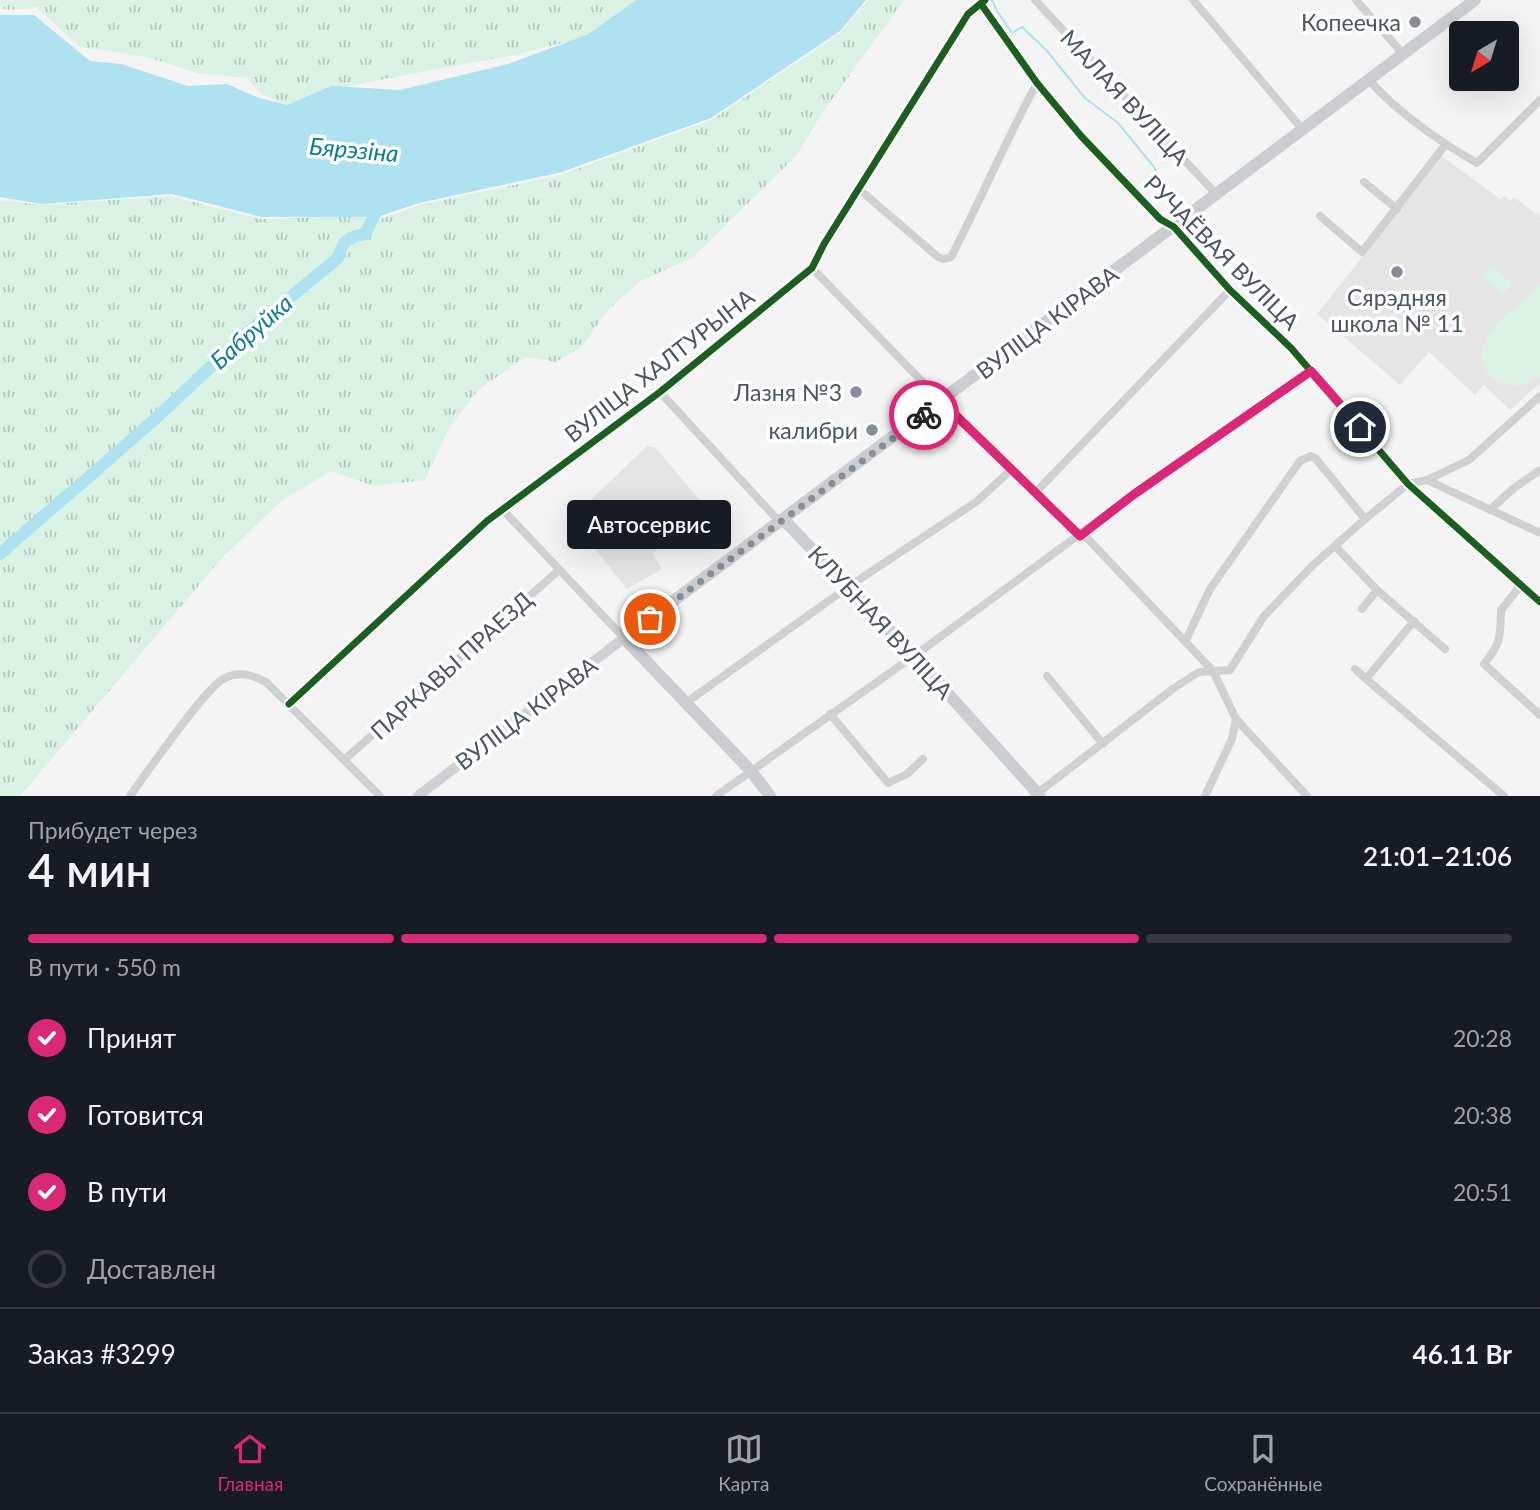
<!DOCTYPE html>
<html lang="ru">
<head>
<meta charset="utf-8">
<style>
	body { margin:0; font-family:Lato,sans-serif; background:#20242c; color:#f1f3f6; height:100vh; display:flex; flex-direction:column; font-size:26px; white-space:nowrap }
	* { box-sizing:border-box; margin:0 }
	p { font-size:23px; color:#9ea1a6 }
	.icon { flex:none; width:38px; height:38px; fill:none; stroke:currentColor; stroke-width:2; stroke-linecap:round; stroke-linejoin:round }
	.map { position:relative; height:796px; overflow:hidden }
	.side { display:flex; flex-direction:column; background:#171b24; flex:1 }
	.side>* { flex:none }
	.needle { width:46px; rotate:218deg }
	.controls { position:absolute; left:1449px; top:21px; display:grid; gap:14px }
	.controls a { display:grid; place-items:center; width:70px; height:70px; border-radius:7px; background:#171b24; box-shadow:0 7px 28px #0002; font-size:35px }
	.pin { position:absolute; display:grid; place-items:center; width:60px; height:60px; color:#fff; margin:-30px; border:4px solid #fff; border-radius:50%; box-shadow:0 2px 7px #0007 }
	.courier { position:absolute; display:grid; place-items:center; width:70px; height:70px; margin:-35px; border:5px solid #db2777; border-radius:50%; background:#fff; color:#222; box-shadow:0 2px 9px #0007 }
	.bubble { position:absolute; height:49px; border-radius:7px; background:#171b24; box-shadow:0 7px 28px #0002; font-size:23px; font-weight:600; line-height:49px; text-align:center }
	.overview em { font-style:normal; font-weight:600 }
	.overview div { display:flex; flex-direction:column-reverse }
	.overview { display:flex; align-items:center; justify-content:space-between; height:119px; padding:0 28px }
	h1 { font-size:46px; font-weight:600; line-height:52px }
	.bar { display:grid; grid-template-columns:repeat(4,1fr); gap:10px 7px; align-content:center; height:84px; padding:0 28px }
	.bar i { height:9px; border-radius:5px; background:#363941 }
	.bar .selected { background:#db2777 }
	.bar p { grid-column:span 4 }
	.line { display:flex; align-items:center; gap:18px; padding:0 28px; border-top:2px solid #363941 }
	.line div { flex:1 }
	ol { padding:0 28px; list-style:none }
	li { display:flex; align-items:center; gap:21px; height:77px }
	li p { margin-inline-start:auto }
	li .icon { padding:7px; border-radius:50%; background:#db2777; color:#fff; stroke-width:4 }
	li:last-child { color:#9ea1a6 }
	li i { width:38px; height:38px; border:4px solid #363941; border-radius:50% }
	.tabs { display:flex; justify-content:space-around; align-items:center; height:98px; border-top:2px solid #363941; background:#171b24; font-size:19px; color:#9ea1a6 }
	.tabs a { display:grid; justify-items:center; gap:4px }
	.tabs .selected { color:#db2777 }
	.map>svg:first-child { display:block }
	.education { fill:#e6e5e6 }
	.grass { fill:url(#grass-tufts) }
	.pitch { fill:#d9f2e3 }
	.water { fill:#aee2f0 }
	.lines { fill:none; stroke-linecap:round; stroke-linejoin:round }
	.stream { stroke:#aee2f0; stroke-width:2 }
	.river { stroke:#aee2f0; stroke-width:12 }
	.minor { stroke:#ced0d2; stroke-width:8 }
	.secondary { stroke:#ced0d4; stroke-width:10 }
	.primary { stroke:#caced1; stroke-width:12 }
	.cycleway-casing { stroke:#fff; stroke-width:11 }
	.cycleway { stroke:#1b5e20; stroke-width:7 }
	.done { stroke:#868d94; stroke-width:7; stroke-dasharray:0 12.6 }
	.route { stroke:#db2777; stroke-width:9 }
	.poi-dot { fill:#868d94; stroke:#fff; stroke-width:2.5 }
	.labels { text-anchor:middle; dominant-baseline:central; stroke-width:7; stroke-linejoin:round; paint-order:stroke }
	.poi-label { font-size:23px; fill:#4a5661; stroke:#fff; text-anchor:end }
	.street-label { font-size:23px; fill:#4a5661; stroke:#fff }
	.water-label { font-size:24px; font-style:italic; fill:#0c7c9b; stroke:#fff }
</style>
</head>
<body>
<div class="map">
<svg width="1540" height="796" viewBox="0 0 1540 796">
	<defs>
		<pattern id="grass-tufts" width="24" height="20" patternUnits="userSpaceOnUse" patternTransform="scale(1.75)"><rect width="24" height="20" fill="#d9f2e3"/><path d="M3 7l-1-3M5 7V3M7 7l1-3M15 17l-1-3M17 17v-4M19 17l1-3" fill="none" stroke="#b2c7bb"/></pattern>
	</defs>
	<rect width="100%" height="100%" fill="#f4f4f4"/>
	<g class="education">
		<polygon points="1442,156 1500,199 1505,196 1510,201 1514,197 1540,217 1540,383 1510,410 1484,385 1475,395 1429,352 1400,385 1317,314"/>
		<polygon points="647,446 656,448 712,515 652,553 662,569 627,589 571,519"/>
	</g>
	<g class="grass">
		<polygon points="0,0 641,0 591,36 518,54 331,89 288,107 261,94 247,78 197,73 148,57 80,47 36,7 6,10 0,6"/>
		<polygon points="868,0 904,0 822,113 796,156 692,258 640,281 607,311 582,347 555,362 526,357 479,389 449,428 425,480 374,486 331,471 281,501 222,558 20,796 0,796 0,200 39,205 170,196 260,219 360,216 377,220 420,205 560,175 711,120 839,34"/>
	</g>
	<g class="pitch">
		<polygon points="1492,266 1512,284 1503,294 1483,276"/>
		<path d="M 1540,284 L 1540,375 C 1512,401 1468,374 1486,340 C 1494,323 1526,298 1540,284 Z"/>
	</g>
	<polygon class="water" points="636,0 866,0 840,31 711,118 562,172 419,203 377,217 262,217 172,194 42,204 0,197 0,15 34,15 90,61 121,64 188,86 227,84 259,98 287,105 332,86 400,90 508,64 589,34"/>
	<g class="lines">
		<polyline class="stream" points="992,0 997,11 1012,33 1022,27 1047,51 1085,98 1118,123 1154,167 1177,215"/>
		<g class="river">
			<path d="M 75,489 L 155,419 L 249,331 L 338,258 C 342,241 348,237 365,234 L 381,203"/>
			<polyline points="0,554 71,492"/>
		</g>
		<g class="minor">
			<polyline points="1035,0 1216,194"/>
			<polyline points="1193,0 1303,130"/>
			<polyline points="1356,0 1403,54"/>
			<polyline points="981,4 1037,83 1081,136 1160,219 1174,227 1230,290 1291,348 1408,484 1540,602"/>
			<path d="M 1369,80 C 1397,112 1440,142 1477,163 L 1540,100"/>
			<polyline points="1364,182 1397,209"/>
			<path d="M 860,190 L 938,257 L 944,259 L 951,257 C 981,199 1006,140 1037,83"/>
			<polyline points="1320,216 1362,252 1446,144"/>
			<polyline points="812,268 941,401 1080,536 1088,539 1213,671 1236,719 1307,796"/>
			<polyline points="660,392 775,517 784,520"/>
			<polyline points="1427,480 1540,533"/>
			<polyline points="1035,493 1230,290"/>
			<polyline points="503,510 624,638"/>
			<polyline points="1490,510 1514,488 1540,470"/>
			<polyline points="1335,546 1377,590 1445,649"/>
			<path d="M 1521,585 L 1501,610 C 1500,637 1502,642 1484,664 L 1540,715"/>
			<polyline points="1362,609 1377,590"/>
			<polyline points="1186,640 1210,589 1300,461 1311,456 1316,459 1365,519"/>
			<polyline points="1355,669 1366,679 1414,621"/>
			<polyline points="1047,676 1103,744"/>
			<polyline points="1366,679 1504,796"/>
			<polyline points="687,702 848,587 976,502 1011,470"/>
			<polyline points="289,704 487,521 660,392 812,268 824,244 968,14 985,0"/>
			<polyline points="830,714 888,783 907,774 923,759"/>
			<polyline points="344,760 559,570"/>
			<path d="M 130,796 C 146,774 206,686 225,678 C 240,671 253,675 266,682 L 380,796"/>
			<polyline points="716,796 925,648 1133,495 1311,371"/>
			<polyline points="1034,796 1174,688 1199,672 1230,670 1264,616 1313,565 1364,520 1408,484 1427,480 1469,460 1540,396"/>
			<polyline points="1205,796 1232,739 1236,719"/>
		</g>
		<polyline class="secondary" points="418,796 624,638"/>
		<g class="primary">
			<polyline points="784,520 914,656 1040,796"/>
			<polyline points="770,796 751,771 624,638 1475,0"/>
		</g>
		<g class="cycleway-casing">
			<g id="cycleway">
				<polyline points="981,4 1037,83 1081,136 1160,219 1174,227 1230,290 1291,348 1408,484 1540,602"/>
				<polyline points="289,704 487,521 660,392 812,268 824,244 968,14 985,0"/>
			</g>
		</g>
		<use href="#cycleway" class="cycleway"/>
	</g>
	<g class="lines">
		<polyline class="done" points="650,619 924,415"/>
		<polyline class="route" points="924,415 941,401 1080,536 1133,495 1311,371 1360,427"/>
	</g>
	<g class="poi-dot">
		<circle cx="1415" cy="22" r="7"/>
		<circle cx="1397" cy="272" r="7"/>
		<circle cx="856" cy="392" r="7"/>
		<circle cx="872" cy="430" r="7"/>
	</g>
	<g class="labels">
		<g class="poi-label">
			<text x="1401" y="22">Копеечка</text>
			<text x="1397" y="297" text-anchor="middle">Сярэдняя<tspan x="1397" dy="26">школа № 11</tspan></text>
			<text x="842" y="392">Лазня №3</text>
			<text x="858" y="430">калибри</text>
		</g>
		<g class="street-label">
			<text transform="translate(1125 97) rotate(47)">МАЛАЯ ВУЛІЦА</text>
			<text transform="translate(1222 252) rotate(45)">РУЧАЁВАЯ ВУЛІЦА</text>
			<text transform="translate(1047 322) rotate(-37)">ВУЛІЦА КІРАВА</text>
			<text transform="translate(659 365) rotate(-38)">ВУЛІЦА ХАЛТУРЫНА</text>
			<text transform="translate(881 622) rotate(47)">КЛУБНАЯ ВУЛІЦА</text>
			<text transform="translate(451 665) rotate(-42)">ПАРКАВЫ ПРАЕЗД</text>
			<text transform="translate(526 713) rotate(-37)">ВУЛІЦА КІРАВА</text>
		</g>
		<g class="water-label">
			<text transform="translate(354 149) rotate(5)">Бярэзіна</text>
			<text transform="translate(251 331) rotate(-41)">Бабруйка</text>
		</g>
	</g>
</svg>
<div class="controls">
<a><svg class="needle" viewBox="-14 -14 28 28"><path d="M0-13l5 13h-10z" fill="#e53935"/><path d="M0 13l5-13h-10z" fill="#9ea1a6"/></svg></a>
</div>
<div class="pin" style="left:650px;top:619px;background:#ea580c"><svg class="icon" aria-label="bag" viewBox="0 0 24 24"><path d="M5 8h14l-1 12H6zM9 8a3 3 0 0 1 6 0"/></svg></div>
<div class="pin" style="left:1360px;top:427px;background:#1f2937"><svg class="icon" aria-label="home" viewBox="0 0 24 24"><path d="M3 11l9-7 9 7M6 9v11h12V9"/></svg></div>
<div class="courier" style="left:924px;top:415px"><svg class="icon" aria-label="bike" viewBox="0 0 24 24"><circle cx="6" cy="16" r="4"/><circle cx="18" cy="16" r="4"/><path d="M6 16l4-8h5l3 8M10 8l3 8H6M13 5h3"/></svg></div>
<div class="bubble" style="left:567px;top:500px;width:164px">Автосервис</div>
</div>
<section class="side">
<div class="overview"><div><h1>4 мин</h1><p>Прибудет через</p></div><em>21:01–21:06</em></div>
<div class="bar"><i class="selected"></i><i class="selected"></i><i class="selected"></i><i></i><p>В пути · 550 m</p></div>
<ol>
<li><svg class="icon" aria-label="check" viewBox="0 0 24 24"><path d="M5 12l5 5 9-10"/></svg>Принят<p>20:28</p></li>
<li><svg class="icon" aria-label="check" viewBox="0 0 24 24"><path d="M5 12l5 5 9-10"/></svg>Готовится<p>20:38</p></li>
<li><svg class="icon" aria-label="check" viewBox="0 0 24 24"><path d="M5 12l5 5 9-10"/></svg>В пути<p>20:51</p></li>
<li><i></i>Доставлен</li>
</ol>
<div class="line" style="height:91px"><div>Заказ #3299</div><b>46.11 Br</b></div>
</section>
<nav class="tabs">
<a class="selected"><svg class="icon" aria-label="home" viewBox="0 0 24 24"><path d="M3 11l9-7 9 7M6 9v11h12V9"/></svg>Главная</a>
<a><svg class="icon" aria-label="map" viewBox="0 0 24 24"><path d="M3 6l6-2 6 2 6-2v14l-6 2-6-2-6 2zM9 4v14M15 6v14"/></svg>Карта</a>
<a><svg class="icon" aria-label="saved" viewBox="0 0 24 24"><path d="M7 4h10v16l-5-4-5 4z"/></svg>Сохранённые</a>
</nav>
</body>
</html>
